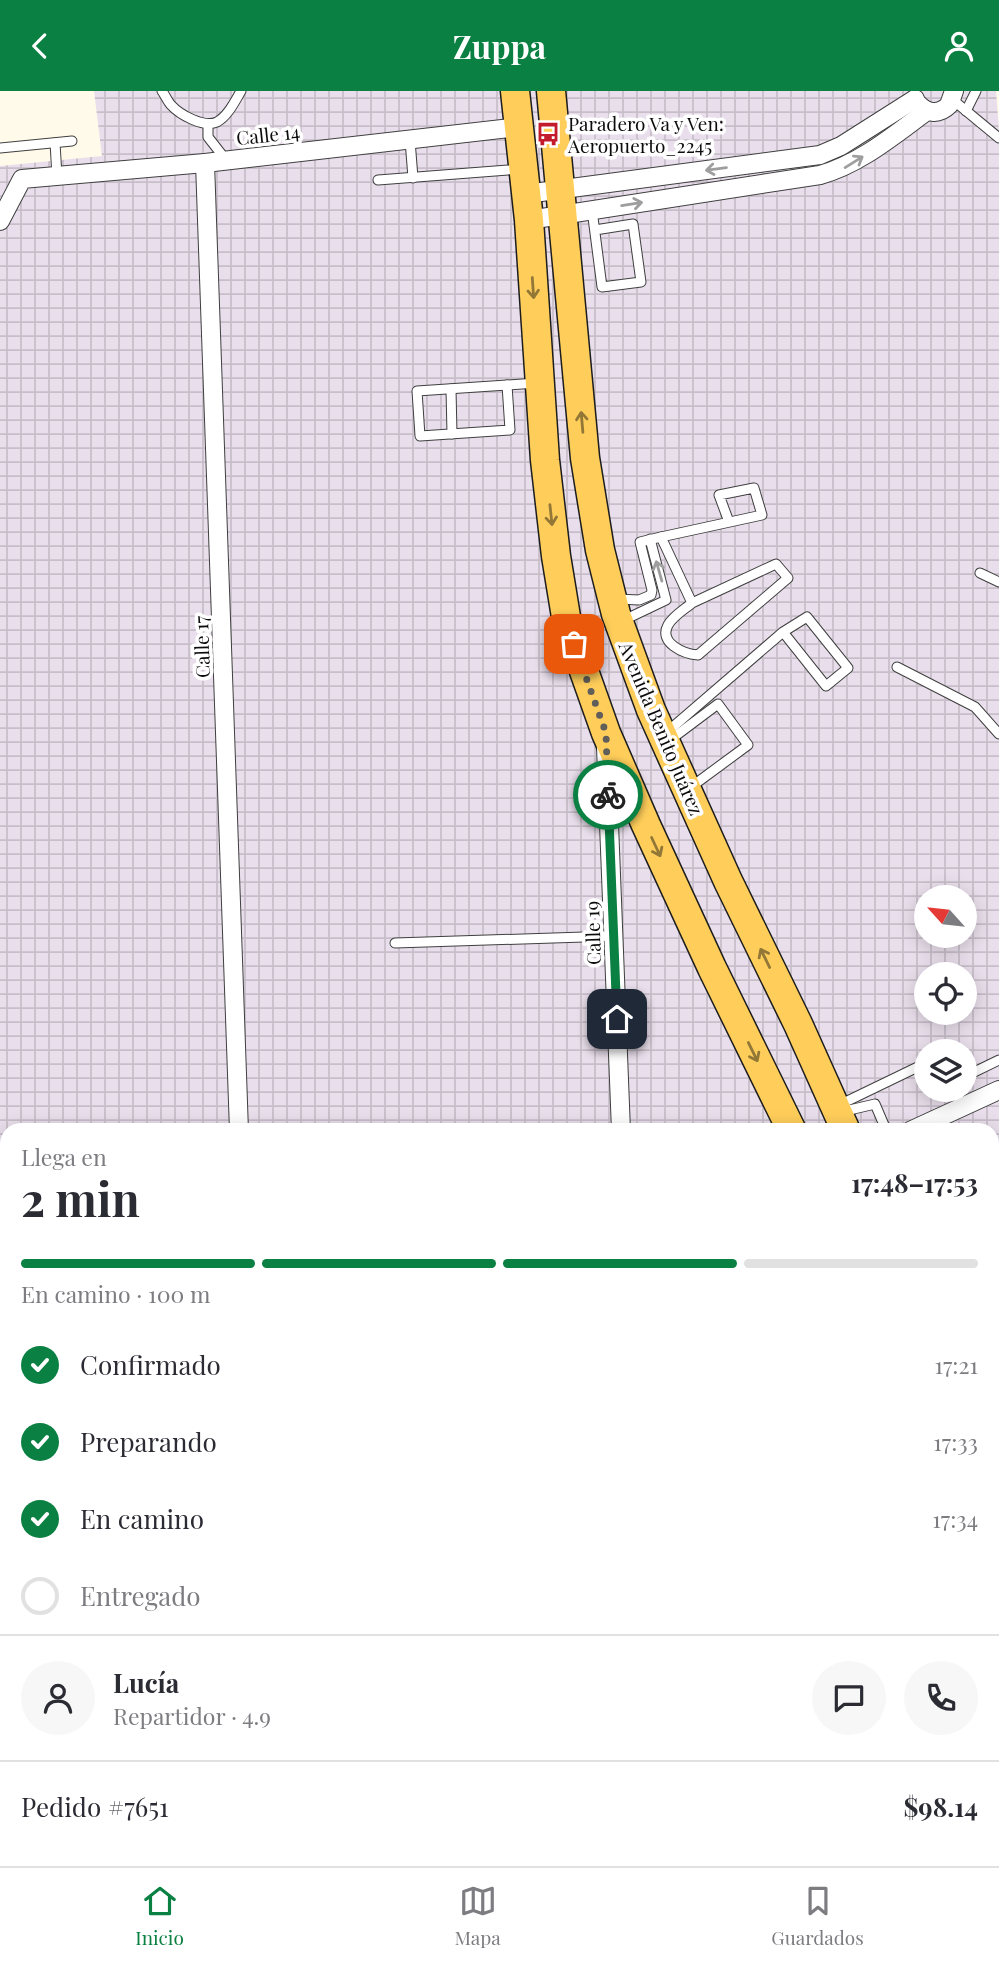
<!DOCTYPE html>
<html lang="es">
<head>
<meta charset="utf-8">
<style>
	body { margin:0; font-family:"Playfair Display",serif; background:#f7f7f7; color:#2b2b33; height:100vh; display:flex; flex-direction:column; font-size:26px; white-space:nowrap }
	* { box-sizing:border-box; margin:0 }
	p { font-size:23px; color:#7c7c81 }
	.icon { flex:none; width:38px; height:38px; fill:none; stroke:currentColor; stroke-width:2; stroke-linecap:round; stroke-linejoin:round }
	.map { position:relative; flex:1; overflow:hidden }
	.side { position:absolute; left:0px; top:1032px; width:999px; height:744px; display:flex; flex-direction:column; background:#fff; border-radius:21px 21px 0 0; box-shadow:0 4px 18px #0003 }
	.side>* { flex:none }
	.needle { width:46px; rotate:297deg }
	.fabs { position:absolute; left:914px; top:794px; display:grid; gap:14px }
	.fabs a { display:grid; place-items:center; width:63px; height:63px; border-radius:50%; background:#fff; box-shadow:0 4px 18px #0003; font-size:35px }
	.pin { position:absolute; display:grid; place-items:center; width:60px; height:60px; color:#fff; margin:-30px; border-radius:14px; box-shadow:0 4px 10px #0006 }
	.courier { position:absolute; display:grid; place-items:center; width:70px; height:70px; margin:-35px; border:5px solid #0b8043; border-radius:50%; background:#fff; color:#222; box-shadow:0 2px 9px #0007 }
	.headline em { font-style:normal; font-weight:700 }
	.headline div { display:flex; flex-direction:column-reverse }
	.headline { display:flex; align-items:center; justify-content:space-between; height:119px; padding:0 21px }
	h1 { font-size:46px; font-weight:700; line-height:52px }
	.bar { display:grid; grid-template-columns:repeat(4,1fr); gap:10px 7px; align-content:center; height:84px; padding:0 21px }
	.bar i { height:9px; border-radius:5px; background:#e1e1e2 }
	.bar .on { background:#0b8043 }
	.bar p { grid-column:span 4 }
	.line { display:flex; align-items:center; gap:18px; padding:0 21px; border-top:2px solid #e1e1e2 }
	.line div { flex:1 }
	.round { display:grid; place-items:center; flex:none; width:74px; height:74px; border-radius:37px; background:#f7f7f7 }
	ol { padding:0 21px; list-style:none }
	li { display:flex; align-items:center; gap:21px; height:77px }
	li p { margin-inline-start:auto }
	li .icon { padding:7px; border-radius:50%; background:#0b8043; color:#fff; stroke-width:4 }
	li:last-child { color:#7c7c81 }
	li i { width:38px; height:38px; border:4px solid #e1e1e2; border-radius:50% }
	header { display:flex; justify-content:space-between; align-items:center; height:91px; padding:0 21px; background:#0b8043; color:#fff; font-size:32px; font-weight:700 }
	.dock { display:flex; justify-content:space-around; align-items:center; height:98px; border-top:2px solid #e1e1e2; background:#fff; font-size:19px; color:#7c7c81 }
	.dock a { display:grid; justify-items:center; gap:4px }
	.dock .on { color:#0b8043 }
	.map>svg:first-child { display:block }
	.industrial { fill:url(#industrial-grid); fill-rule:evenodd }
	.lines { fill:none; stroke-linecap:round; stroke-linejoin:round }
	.service-casing { stroke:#3f3f3f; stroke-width:11 }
	.minor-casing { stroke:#3f3f3f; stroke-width:20 }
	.tertiary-casing { stroke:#3f3f3f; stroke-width:25 }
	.primary-casing { stroke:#1d1d1d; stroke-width:31 }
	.service { stroke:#fff; stroke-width:9 }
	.minor { stroke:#fff; stroke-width:18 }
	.tertiary { stroke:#fff; stroke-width:23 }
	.primary { stroke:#ffce5a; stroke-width:28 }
	.oneway { stroke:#9e9e9e }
	.oneway2 { stroke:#927737 }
	.done { stroke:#615f5a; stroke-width:7; stroke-dasharray:0 12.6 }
	.route { stroke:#0b8043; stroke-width:9 }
	.labels { text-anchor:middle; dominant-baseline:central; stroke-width:7; stroke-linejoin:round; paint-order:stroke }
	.poi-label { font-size:19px; fill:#0c0c0c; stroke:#fff; text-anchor:start }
	.street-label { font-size:19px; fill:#0c0c0c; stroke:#fff }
</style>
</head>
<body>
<header><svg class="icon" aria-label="back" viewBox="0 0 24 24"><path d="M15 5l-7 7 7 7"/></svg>Zuppa<svg class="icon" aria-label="person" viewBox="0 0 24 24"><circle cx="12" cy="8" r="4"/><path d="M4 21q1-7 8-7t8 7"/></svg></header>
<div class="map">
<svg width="999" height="1775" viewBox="0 0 999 1775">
	<defs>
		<pattern id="industrial-grid" width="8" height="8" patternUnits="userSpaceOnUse" patternTransform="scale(1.75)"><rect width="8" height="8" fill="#e9dfec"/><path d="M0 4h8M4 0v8" fill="none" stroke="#c7bec9"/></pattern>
	</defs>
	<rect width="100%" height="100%" fill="#fffaea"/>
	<path class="industrial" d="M 94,0 L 996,0 L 999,39 L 999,1775 L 0,1775 L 0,75 L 102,65 ZM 926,807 L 964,807 L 964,845 L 926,845 ZM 926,884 L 964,884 L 964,922 L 926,922 ZM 926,961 L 964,961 L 964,999 L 926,999 ZM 7,1040 L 992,1040 L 992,1769 L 7,1769 Z"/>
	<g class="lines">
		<g class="service-casing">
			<g id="service">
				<path d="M 162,0 C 165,4 168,11 171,14 C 180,24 204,37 217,31 C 228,25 235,10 241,0"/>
				<polyline points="953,9 999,47"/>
				<polyline points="966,20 976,0"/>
				<polyline points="208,33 208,46 226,69"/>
				<polyline points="410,49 413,87"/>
				<polyline points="55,52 57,85"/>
				<polyline points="0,57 72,50"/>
				<polyline points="378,89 508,79"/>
				<polyline points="592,119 602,196 641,191 633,133 595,139"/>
				<polygon points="507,294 510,339 420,345 417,300"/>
				<polyline points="507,294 537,292"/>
				<polyline points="451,298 452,343"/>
				<polyline points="980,482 999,491"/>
				<polyline points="617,508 639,509 651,504 652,499 640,451 661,446"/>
				<path d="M 692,512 C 685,518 673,525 668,534 C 658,552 684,563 698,564 L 788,487 L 776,473 L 692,512 L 661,446 L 762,424 L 754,397 L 719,404 L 729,431"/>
				<polyline points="624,529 666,509 650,448"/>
				<polyline points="897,576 975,616 999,643"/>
				<polyline points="667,641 783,541 807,526 848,577 826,595 783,541"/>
				<polyline points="670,649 718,613 748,654 691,696"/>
				<polyline points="395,852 614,845"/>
				<polyline points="964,986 999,969"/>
				<polyline points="954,999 962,1016"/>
				<polyline points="837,1015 926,972"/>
				<polyline points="841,1021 875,1013 884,1034 875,1040"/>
				<polyline points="992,1127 999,1130"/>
				<polyline points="992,1209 999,1207"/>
				<polyline points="992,1337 999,1336"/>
				<polyline points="992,1425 999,1423"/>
				<polyline points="992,1531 999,1530"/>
			</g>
		</g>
		<g class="minor-casing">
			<g id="minor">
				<path d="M 918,13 C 928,23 939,24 949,14 L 954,0"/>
				<polyline points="205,72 239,1040"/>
				<polyline points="526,103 820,64 841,55 915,8"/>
				<path d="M 529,129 L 820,84 C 860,73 894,44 927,20"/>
				<polyline points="0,130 22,88 205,72 519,36"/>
				<polyline points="606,656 621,1040"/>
				<polyline points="910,1040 999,999"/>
				<polyline points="992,1551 999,1551"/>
				<polyline points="152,1769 152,1775"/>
				<polyline points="651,1769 651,1775"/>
			</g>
		</g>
		<g class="tertiary-casing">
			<g id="tertiary">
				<polyline points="0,1557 7,1557"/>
				<polyline points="0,1637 7,1637"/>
			</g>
		</g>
		<g class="primary-casing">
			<g id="primary">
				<polyline points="515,0 529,129 545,369 556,465 567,532 606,642 646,734 712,877 792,1040"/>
				<polyline points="551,0 585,367 600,459 616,523 651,619 728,790 798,933 846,1040"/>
				<polyline points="929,1769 930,1775"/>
				<polyline points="981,1769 982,1775"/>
			</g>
		</g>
		<use href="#service" class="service"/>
		<use href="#minor" class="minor"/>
		<use href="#tertiary" class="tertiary"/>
		<use href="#primary" class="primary"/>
	</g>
	<defs><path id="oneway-shaft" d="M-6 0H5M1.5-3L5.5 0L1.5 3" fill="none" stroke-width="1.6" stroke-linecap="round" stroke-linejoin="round" transform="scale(1.75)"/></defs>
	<g class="oneway">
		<use href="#oneway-shaft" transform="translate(854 71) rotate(-32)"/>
		<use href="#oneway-shaft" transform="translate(716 78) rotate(173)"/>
		<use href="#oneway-shaft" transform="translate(632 113) rotate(-9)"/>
		<use href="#oneway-shaft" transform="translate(659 480) rotate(-106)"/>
	</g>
	<g class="oneway2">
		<use href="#oneway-shaft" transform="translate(533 197) rotate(86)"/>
		<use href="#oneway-shaft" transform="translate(582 331) rotate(-95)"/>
		<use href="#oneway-shaft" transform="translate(551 424) rotate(84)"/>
		<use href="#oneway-shaft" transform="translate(656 756) rotate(65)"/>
		<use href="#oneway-shaft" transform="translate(765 867) rotate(-116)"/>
		<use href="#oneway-shaft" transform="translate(753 961) rotate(64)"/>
	</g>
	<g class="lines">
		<polyline class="done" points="574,553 606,642 608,704"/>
		<polyline class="route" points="608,704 617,928"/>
	</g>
	<defs>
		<g id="bus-bare" transform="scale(1.89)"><path d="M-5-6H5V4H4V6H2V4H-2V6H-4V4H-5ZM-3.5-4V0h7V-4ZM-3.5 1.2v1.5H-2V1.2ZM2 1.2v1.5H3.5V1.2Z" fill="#c41b2c" stroke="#fff" stroke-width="2.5" paint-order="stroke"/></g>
	</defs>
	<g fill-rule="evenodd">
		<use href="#bus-bare" x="548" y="43"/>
	</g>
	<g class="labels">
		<g class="poi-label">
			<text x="568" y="32">Paradero Va y Ven:<tspan x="568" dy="22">Aeropuerto_2245</tspan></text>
		</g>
		<g class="street-label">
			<text transform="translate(268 43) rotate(-6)">Calle 14</text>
			<text transform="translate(201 556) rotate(-92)">Calle 17</text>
			<text transform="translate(662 637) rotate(67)">Avenida Benito Juárez</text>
			<text transform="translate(592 842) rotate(-92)">Calle 19</text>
		</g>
	</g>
</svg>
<div class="fabs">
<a><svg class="needle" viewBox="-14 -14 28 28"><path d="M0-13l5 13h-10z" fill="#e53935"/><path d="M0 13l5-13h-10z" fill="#7c7c81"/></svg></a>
<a><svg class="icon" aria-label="locate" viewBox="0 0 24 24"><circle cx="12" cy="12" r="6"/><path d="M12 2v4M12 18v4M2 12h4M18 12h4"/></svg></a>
<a><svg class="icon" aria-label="layers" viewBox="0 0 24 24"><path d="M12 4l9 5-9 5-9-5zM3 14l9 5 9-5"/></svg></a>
</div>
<div class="pin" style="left:574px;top:553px;background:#ea580c"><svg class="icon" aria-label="bag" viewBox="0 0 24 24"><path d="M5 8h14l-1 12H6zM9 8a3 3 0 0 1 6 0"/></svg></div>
<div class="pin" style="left:617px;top:928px;background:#1f2937"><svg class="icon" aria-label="home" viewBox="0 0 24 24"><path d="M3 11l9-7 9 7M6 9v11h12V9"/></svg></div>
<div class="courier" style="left:608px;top:704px"><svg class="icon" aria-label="bike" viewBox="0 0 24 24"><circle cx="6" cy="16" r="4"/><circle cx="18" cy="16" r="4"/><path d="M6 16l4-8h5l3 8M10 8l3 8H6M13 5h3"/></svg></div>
<section class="side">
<div class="headline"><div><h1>2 min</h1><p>Llega en</p></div><em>17:48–17:53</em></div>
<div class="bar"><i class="on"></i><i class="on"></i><i class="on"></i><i></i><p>En camino · 100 m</p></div>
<ol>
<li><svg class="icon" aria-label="check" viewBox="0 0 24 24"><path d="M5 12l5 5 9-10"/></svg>Confirmado<p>17:21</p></li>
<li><svg class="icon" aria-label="check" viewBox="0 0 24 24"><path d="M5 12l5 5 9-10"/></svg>Preparando<p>17:33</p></li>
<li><svg class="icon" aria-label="check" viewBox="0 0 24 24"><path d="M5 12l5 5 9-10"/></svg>En camino<p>17:34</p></li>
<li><i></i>Entregado</li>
</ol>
<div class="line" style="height:126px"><a class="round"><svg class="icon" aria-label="person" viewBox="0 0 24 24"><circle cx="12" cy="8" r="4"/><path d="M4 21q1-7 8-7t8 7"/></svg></a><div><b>Lucía</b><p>Repartidor · 4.9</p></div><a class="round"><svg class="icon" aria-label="chat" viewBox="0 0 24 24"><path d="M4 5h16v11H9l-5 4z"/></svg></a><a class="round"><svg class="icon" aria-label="phone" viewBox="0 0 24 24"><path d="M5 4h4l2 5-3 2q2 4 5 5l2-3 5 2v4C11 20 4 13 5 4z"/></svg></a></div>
<div class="line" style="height:91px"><div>Pedido #7651</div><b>$98.14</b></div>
</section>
</div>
<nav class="dock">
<a class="on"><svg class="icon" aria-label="home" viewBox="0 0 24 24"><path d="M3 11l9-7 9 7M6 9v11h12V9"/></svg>Inicio</a>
<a><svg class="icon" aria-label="map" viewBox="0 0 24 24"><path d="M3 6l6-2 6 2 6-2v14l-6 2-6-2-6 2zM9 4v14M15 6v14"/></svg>Mapa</a>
<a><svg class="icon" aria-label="saved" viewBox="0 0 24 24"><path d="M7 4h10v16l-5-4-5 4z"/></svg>Guardados</a>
</nav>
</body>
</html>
